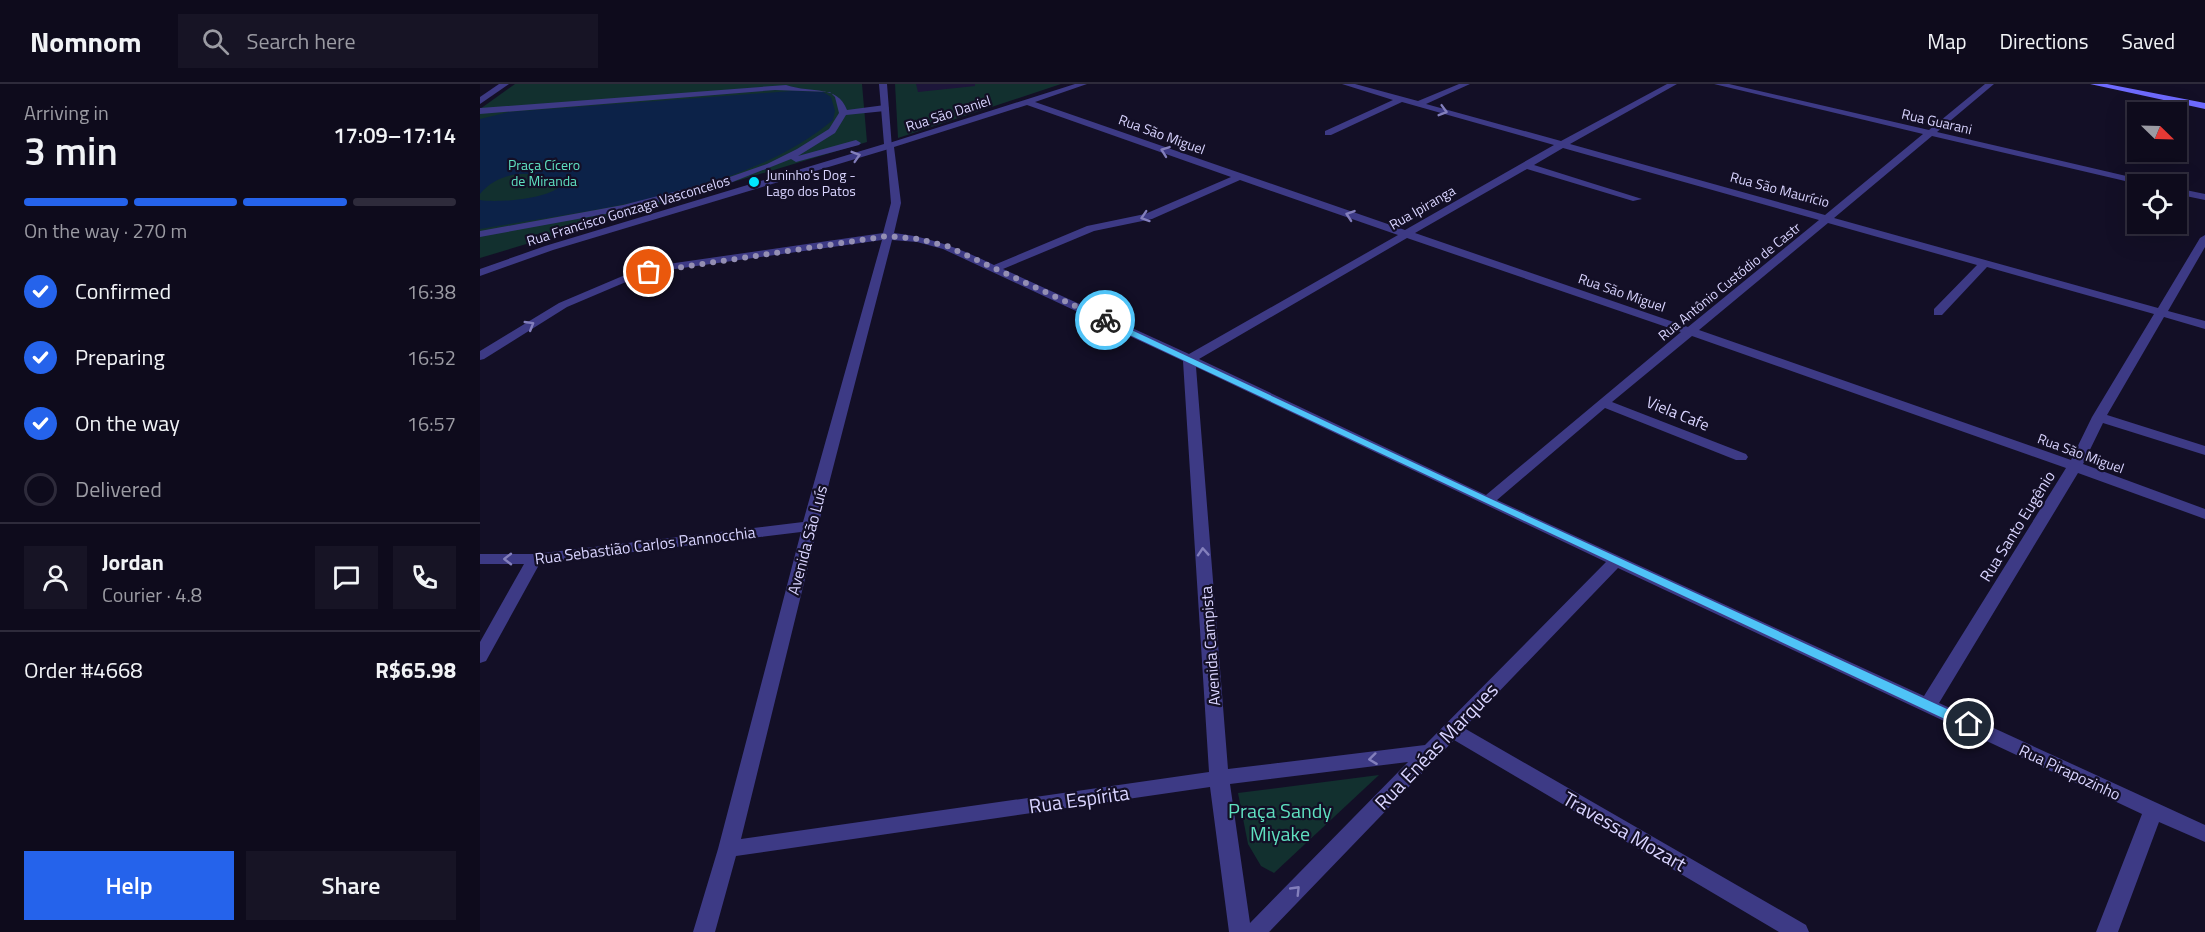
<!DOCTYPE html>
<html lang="en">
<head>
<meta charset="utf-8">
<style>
	body { margin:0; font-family:"Titillium Web",sans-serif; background:#171425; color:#f1f3f6; height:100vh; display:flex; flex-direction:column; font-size:22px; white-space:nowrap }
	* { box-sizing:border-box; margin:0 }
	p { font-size:20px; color:#9b9ba3 }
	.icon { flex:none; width:33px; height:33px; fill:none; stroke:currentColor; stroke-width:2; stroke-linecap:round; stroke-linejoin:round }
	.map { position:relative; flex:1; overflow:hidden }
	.side { display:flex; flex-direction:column; background:#0e0b1c; width:480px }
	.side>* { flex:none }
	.needle { width:39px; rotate:113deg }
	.tools { position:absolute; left:1647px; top:18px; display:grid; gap:12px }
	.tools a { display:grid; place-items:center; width:60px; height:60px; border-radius:0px; background:#0e0b1c; box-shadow:0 6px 24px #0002,0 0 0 2px #2e2b3b; font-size:30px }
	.pin { position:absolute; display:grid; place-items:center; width:51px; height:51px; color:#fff; margin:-26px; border:3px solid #fff; border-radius:50%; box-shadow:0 2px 6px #0007 }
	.courier { position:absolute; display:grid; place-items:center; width:60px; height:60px; margin:-30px; border:4px solid #4fc3f7; border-radius:50%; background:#fff; color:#222; box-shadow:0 2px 8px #0007 }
	.summary em { font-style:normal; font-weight:600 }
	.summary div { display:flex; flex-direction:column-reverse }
	.summary { display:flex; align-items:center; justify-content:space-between; height:102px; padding:0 24px }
	h1 { font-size:39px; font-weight:600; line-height:45px }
	.bar { display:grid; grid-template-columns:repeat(4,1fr); gap:9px 6px; align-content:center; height:72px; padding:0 24px }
	.bar i { height:8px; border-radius:4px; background:#2e2b3b }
	.bar .selected { background:#2563eb }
	.bar p { grid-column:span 4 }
	.line { display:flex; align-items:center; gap:15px; padding:0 24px; border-top:2px solid #2e2b3b }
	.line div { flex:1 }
	.round { display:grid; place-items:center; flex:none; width:63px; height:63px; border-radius:0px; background:#171425 }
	ol { padding:0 24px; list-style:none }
	li { display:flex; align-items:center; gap:18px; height:66px }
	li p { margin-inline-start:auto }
	li .icon { padding:6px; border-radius:50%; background:#2563eb; color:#fff; stroke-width:4 }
	li:last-child { color:#9b9ba3 }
	li i { width:33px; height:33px; border:3px solid #2e2b3b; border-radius:50% }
	.cta { display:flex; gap:12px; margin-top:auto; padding:12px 24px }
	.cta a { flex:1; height:69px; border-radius:0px; background:#2563eb; color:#fff; font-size:24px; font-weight:600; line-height:69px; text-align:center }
	.cta a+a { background:#171425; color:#f1f3f6 }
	header { display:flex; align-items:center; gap:36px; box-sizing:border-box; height:84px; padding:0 30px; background:#0e0b1c; border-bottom:2px solid #2e2b3b }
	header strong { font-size:28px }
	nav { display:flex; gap:33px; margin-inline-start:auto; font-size:21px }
	.search { width:420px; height:54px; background:#171425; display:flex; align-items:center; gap:15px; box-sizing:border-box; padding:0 21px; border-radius:0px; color:#9b9ba3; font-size:22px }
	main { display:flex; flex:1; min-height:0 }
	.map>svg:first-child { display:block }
	.green { fill:#12302f }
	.water { fill:#0c2248 }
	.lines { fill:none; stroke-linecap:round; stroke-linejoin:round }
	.pedestrian { fill:#3d3a85; fill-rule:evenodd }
	.minor { fill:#3d3a85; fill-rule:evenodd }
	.tertiary { fill:#3d3a85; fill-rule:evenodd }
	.secondary { fill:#6f6bff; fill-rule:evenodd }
	.shaded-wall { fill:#1d163a }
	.oneway { stroke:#837fbc }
	.route { fill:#4fc3f7 }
	.done { stroke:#948fb3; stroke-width:6; stroke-dasharray:0 10.8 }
	.poi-dot { fill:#00e5ff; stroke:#130f26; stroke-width:2 }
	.labels { text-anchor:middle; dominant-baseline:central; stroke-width:4.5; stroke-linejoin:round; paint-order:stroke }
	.far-street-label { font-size:14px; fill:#d9d4ff; stroke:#130f26 }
	.far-park-label { font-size:14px; fill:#5fe0c0; stroke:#130f26 }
	.far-poi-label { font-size:14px; fill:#d9d4ff; stroke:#130f26; text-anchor:start }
	.street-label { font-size:16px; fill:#d9d4ff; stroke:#130f26 }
	.near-street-label { font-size:20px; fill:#d9d4ff; stroke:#130f26 }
	.near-park-label { font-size:20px; fill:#5fe0c0; stroke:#130f26 }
</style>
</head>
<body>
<header>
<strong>Nomnom</strong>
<div class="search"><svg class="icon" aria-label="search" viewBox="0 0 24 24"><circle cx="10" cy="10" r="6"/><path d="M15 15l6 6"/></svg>Search here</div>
<nav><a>Map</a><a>Directions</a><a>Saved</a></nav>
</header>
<main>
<section class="side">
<div class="summary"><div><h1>3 min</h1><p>Arriving in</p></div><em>17:09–17:14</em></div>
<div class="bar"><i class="selected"></i><i class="selected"></i><i class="selected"></i><i></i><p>On the way · 270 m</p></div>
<ol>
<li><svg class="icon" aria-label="check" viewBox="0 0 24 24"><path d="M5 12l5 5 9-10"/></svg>Confirmed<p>16:38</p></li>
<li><svg class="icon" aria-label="check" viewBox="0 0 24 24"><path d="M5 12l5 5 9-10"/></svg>Preparing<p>16:52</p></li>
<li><svg class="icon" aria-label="check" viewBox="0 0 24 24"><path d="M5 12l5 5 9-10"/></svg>On the way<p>16:57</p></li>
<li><i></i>Delivered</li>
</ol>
<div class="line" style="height:108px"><a class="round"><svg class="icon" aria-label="person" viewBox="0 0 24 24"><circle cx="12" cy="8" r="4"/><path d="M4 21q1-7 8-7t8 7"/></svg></a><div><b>Jordan</b><p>Courier · 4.8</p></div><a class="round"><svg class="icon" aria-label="chat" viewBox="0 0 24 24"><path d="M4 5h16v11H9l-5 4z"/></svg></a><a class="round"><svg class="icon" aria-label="phone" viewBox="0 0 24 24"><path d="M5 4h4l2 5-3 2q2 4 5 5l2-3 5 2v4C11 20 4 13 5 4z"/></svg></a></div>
<div class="line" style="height:78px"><div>Order #4668</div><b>R$65.98</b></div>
<div class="cta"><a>Help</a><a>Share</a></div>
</section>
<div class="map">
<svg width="1725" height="848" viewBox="0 0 1725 848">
	<rect width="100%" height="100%" fill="#130f26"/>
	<g class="green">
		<polygon points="35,0 382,0 387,58 0,174 0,25"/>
		<polygon points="415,0 581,0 418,54"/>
		<polygon points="899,691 794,789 781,782 768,760 758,709"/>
	</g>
	<path class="water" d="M 312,7 L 343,8 L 351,13 L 355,27 L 353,36 C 263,111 113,125 0,145 L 0,116 C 17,119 71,115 81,101 C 56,84 19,86 0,110 L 0,35 L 29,28 Z"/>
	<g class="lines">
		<path class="pedestrian" d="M 306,1 C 333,10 357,0 367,26 L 405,21 L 409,24 L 405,27 L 366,31 L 355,49 L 318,72 L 376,56 L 381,59 L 379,61 L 316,78 L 311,75 L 250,99 L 147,126 L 0,153 L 0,147 L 143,121 L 244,95 L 287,80 L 317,65 L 349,45 L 359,29 L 355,13 L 350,8 L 295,6 L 0,30 L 0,24 Z"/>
		<g class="minor">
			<path d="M 595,0 L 607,0 L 555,18 L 925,146 L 1074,61 L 922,18 L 851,51 L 845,51 L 845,47 L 913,16 L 862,0 L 875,0 L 938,17 L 979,0 L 990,0 L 946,20 L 1081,57 L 1187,0 L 1197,0 L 1090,60 L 1345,131 L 1443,50 L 1234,0 L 1249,0 L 1449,46 L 1505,0 L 1514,0 L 1457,48 L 1672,98 L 1674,100 L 1658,100 L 1452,52 L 1354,134 L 1678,224 L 1720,154 L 1725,151 L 1725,163 L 1688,227 L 1725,237 L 1725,245 L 1684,233 L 1627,331 L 1725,362 L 1725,371 L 1623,339 L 1603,380 L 1725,425 L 1725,435 L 1598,389 L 1459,619 L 1725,741 L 1725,758 L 1679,738 L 1638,848 L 1616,848 L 1662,730 L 1138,484 L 984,644 L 1326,841 L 1329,848 L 1299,848 L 974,656 L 789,848 L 749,848 L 730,703 L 256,772 L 235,848 L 213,848 L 238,765 L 321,448 L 60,479 L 6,577 L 0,579 L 0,558 L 44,480 L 0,480 L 0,470 L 55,470 L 323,438 L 402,156 L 188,186 L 153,195 L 87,223 L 4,275 L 0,276 L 0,267 L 79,219 L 145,191 L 188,180 L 403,149 L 411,119 L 406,60 ZM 547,21 L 751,93 L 665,130 L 607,142 L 514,181 C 481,165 451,153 414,149 L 421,119 L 414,63 ZM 1083,64 L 1339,136 L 1208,243 L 935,149 L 1047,85 L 1153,117 L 1162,115 L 1054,81 ZM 760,96 L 918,151 L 709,270 L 523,185 L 614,147 L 672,135 ZM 1348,139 L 1497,181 L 1454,225 L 1454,231 L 1462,231 L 1507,183 L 1674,230 L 1612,333 L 1591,376 L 1219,246 ZM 927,154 L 1201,248 L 1006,411 L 719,275 ZM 412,156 L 437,158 L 463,165 L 703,277 L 729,688 L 261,755 L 338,442 ZM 1212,252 L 1586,384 L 1444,612 L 1017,416 L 1125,324 L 1256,376 L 1266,376 L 1268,373 L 1266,370 L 1132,318 ZM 716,283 L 1126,478 L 945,661 L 748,685 ZM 928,678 L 770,839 L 750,700 Z"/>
			<polygon points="1696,104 1725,110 1725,116 1696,110"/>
		</g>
		<g class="tertiary">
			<polygon points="19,0 29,0 0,20 0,13"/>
			<polygon points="399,0 407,0 412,64 73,166 0,192 0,185 65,162 404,60"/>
		</g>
		<polygon class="secondary" points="1610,0 1627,0 1725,19 1725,25"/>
	</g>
	<polygon class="shaded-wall" points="436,0 495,0 495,2 438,8"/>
	<defs><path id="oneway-chevron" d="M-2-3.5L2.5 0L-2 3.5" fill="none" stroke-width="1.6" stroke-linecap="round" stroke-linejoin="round" transform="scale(1.5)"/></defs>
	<g class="oneway">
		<use href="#oneway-chevron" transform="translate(963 27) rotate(16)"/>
		<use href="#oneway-chevron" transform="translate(685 67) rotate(-160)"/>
		<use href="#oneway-chevron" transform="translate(376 72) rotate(-17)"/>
		<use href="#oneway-chevron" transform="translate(870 131) rotate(-161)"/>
		<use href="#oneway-chevron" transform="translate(665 133) rotate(162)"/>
		<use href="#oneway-chevron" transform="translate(50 241) rotate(-31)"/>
		<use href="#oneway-chevron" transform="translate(723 468) rotate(-94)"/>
		<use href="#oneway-chevron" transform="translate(28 475) rotate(-180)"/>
		<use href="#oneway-chevron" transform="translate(893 675) rotate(173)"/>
		<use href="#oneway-chevron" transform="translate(816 806) rotate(-46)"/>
	</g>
	<polygon class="route" points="622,235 628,235 1011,415 1493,637 1495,640 1493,644 1484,644 622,238"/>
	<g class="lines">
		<polyline class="done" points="169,188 408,152 438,155 467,162 625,236"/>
	</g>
	<circle class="poi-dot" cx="274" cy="98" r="6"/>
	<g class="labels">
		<g class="far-street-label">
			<text transform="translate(468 29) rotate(-18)">Rua São Daniel</text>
			<text transform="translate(1457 37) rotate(13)">Rua Guarani</text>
			<text transform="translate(682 50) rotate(20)">Rua São Miguel</text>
			<text transform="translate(1300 105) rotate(15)">Rua São Maurício</text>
			<text transform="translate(942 123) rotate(-30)">Rua Ipiranga</text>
			<text transform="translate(148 126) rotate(-17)">Rua Francisco Gonzaga Vasconcelos</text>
			<text transform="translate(1249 197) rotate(-39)">Rua Antônio Custódio de Castr</text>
			<text transform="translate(1142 208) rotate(19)">Rua São Miguel</text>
			<text transform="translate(1601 369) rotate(20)">Rua São Miguel</text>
		</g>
		<g class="far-park-label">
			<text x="64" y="80">Praça Cícero<tspan x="64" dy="16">de Miranda</tspan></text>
		</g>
		<g class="far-poi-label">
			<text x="286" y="90">Juninho's Dog -<tspan x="286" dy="16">Lago dos Patos</tspan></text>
		</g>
		<g class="street-label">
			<text transform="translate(1198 329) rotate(22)">Viela Cafe</text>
			<text transform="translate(1537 442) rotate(-58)">Rua Santo Eugênio</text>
			<text transform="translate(327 456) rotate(-75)">Avenida São Luís</text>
			<text transform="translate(165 461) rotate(-7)">Rua Sebastião Carlos Pannocchia</text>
			<text transform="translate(730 562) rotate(-94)">Avenida Campista</text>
			<text transform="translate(1590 688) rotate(25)">Rua Pirapozinho</text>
		</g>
		<g class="near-street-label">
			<text transform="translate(956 662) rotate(-46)">Rua Enéas Marques</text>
			<text transform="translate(599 715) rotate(-8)">Rua Espírita</text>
			<text transform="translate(1145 747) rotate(30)">Travessa Mozart</text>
		</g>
		<g class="near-park-label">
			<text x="800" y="726">Praça Sandy<tspan x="800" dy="23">Miyake</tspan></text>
		</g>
	</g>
</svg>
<div class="tools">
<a><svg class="needle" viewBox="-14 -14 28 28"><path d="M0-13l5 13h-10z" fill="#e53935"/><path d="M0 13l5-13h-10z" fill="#9b9ba3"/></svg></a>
<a><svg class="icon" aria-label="locate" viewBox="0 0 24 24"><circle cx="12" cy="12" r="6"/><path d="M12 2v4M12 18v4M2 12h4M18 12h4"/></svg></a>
</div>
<div class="pin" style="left:169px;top:188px;background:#ea580c"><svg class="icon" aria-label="bag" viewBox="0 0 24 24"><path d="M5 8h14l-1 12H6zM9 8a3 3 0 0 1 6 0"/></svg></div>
<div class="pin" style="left:1489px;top:640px;background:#1f2937"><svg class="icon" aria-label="home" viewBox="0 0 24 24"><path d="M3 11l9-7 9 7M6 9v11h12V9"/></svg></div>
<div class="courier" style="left:625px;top:236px"><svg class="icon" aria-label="bike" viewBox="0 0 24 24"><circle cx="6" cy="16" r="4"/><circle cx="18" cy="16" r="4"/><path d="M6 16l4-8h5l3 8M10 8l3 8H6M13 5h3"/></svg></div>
</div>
</main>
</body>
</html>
